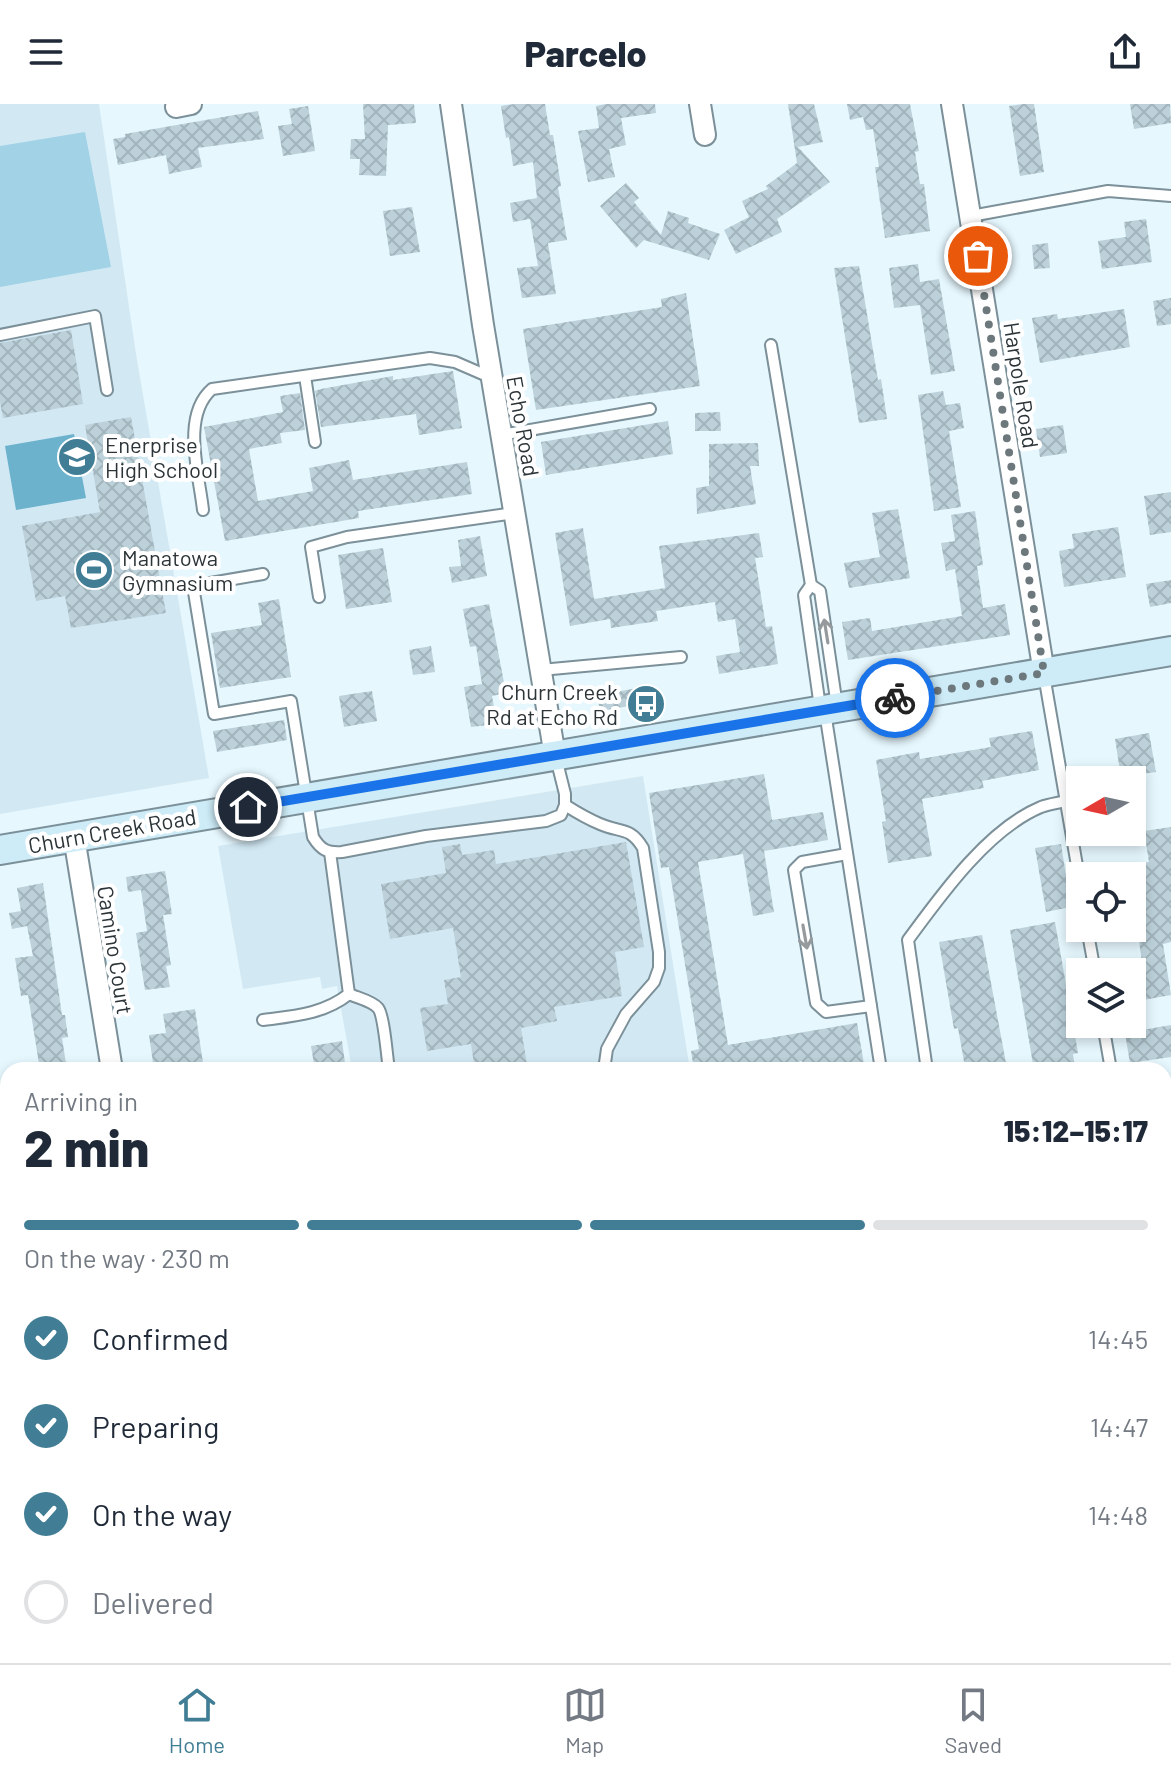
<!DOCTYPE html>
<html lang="en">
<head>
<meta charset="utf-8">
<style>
	body { margin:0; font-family:Barlow,sans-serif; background:#f2f2f3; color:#1f2937; height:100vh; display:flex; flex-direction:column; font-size:30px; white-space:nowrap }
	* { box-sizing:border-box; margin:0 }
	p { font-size:26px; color:#747a83 }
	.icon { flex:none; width:44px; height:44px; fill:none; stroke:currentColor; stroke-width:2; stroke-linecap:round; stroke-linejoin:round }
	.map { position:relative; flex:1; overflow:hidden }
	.sheet { position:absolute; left:0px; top:958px; width:1172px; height:602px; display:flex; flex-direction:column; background:#fff; border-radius:24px 24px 0 0; box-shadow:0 4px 12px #0003 }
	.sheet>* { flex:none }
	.needle { width:52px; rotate:261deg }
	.buttons { position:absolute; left:1066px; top:662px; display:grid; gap:16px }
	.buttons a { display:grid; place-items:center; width:80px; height:80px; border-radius:0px; background:#fff; box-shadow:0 4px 12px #0003; font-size:40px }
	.pin { position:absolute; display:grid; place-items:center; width:68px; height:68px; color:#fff; margin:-34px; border:4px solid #fff; border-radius:50%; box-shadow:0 2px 8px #0007 }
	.courier { position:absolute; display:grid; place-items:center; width:80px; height:80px; margin:-40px; border:6px solid #1a73e8; border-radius:50%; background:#fff; color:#222; box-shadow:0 2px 10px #0007 }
	.overview em { font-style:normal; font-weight:800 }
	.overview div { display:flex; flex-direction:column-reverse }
	.overview { display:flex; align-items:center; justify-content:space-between; height:136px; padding:0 24px }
	h1 { font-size:52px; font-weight:800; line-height:60px }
	.bar { display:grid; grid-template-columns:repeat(4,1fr); gap:12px 8px; align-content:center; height:96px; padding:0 24px }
	.bar i { height:10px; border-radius:6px; background:#e0e1e3 }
	.bar .current { background:#417e95 }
	.bar p { grid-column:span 4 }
	ol { padding:0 24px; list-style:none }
	li { display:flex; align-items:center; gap:24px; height:88px }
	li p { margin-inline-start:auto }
	li .icon { padding:8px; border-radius:50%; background:#417e95; color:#fff; stroke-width:4 }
	li:last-child { color:#747a83 }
	li i { width:44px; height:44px; border:4px solid #e0e1e3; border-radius:50% }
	header { display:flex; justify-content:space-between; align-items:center; height:104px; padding:0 24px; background:#fff; font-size:36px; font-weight:800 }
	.menu { display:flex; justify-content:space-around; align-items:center; height:112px; border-top:2px solid #e0e1e3; background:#fff; font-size:22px; color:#747a83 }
	.menu a { display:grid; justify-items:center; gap:4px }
	.menu .current { color:#417e95 }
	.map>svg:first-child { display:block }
	.built { fill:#d2e9f4 }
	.grass { fill:url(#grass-tufts) }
	.pitch { fill:#a1d2e6 }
	.water { fill:#6db2cd }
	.building { fill:url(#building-cross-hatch) }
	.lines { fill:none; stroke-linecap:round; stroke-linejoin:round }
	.service-casing { stroke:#7c9099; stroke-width:14 }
	.minor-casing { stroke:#7c9099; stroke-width:24 }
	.secondary-casing { stroke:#7c9099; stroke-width:32 }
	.motorway-casing { stroke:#d5d6d7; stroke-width:40 }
	.service { stroke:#fff; stroke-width:10 }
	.minor { stroke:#fff; stroke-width:20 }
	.secondary { stroke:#cdecf7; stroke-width:28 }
	.motorway { stroke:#59c0e5; stroke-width:36 }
	.oneway { stroke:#969a9c }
	.done { stroke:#6d787d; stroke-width:8; stroke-dasharray:0 14.4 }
	.route { stroke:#1a73e8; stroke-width:10 }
	.labels { text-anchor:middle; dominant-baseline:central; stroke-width:8; stroke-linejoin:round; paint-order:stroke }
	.street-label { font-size:22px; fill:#2c3438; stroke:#fff }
	.poi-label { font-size:22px; fill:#2c3438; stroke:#fff; text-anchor:start }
</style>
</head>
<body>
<header><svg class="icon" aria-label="menu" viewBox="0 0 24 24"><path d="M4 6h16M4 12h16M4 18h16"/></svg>Parcelo<svg class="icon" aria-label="share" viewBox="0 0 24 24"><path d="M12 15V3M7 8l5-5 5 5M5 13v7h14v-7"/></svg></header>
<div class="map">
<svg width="1171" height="1559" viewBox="0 0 1171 1559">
	<defs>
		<pattern id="grass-tufts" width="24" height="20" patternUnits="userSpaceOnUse" patternTransform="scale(2)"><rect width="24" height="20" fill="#a1d2e6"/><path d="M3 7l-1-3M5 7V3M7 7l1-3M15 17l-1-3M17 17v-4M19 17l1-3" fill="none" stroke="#8bb5c6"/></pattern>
		<pattern id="building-cross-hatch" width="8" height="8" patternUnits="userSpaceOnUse" patternTransform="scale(2)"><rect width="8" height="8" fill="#bcd1da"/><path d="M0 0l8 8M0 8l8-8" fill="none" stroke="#a2b4bc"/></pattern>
	</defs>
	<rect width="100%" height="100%" fill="#e6f7fe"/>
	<g class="built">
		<polygon points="0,0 99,0 136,250 209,674 0,710"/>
		<polygon points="643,672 690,966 352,966 337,882 322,885 320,873 243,885 218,742"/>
	</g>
	<g class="grass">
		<polygon points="1171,1149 1171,1363 1164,1366 1164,1152"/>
		<polygon points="210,1552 711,1552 694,1559 193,1559"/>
	</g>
	<polygon class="pitch" points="85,28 111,163 0,183 0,42"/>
	<polygon class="water" points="74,330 86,394 16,406 5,342"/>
	<g class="building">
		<polygon points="363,0 414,0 416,19 388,21 386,72 359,71 360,55 350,55 351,35 365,35"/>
		<polygon points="514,0 545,0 550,31 553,31 561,82 558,83 567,136 548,139 556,190 522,194 517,164 538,162 530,115 513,118 510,99 537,94 533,58 513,62 509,33 506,34 501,2"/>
		<polygon points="606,0 655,0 656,9 621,14 626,41 609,45 615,73 588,78 578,27 599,24 596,2"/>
		<polygon points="788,0 814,0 823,38 798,43 830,78 777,115 782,128 736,150 724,126 749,113 742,97 768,85 766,82 797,59"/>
		<polygon points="847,0 910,0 919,47 915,48 920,80 924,80 930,127 885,134 875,63 879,63 873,25 866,26 863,13 850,16"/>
		<polygon points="1023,0 1034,0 1044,68 1020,72 1009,2"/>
		<polygon points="1130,0 1170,0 1171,19 1134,25"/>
		<polygon points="308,2 315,47 283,52 278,22 292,20 289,5"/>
		<polygon points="258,7 264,35 198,44 202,63 169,70 166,51 118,61 113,35 125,33 125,30"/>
		<polygon points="626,79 639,94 634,98 661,131 668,107 689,114 688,119 720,130 709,156 644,136 636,144 600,102"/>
		<polygon points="412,103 420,148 390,152 383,107"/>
		<polygon points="1146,115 1152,158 1102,165 1098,137 1126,133 1124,118"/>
		<polygon points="1048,139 1050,164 1034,165 1032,141"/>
		<polygon points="918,160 920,178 939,175 955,267 931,271 920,201 894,204 889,164"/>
		<polygon points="859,162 878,276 881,275 887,315 859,319 834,164"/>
		<polygon points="686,189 700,282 536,306 523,225 662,203 661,195"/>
		<polygon points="1171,194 1171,220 1157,222 1153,197"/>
		<polygon points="1124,205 1130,243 1040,259 1032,214 1057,210 1058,215"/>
		<polygon points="71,226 83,300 3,314 0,298 0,239"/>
		<polygon points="453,267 462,324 419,331 416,310 321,323 315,287 321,285 393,272 393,276"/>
		<polygon points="943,287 946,301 960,299 964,324 949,327 961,403 934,407 918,291"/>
		<polygon points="300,289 305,326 280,329 282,339 249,345 258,397 313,387 309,364 349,356 353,376 467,358 472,390 358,407 359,414 225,437 204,323 283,308 280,292"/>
		<polygon points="720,308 721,327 695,327 695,309"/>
		<polygon points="131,313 166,509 71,524 65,492 36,497 22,422 100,408 85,321"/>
		<polygon points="668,317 673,350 546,371 541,338"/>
		<polygon points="1063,321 1067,349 1040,353 1036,325"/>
		<polygon points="758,339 759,362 750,362 756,400 697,410 696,384 709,382 709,340"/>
		<polygon points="1171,388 1171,428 1150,431 1144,392"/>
		<polygon points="898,405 910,474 849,484 844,459 880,453 872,409"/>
		<polygon points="975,407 983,461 977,462 983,504 1005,500 1010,531 848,556 842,518 870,514 872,527 962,512 955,465 946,467 941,439 955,437 951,411"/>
		<polygon points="1118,423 1126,473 1064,483 1059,447 1074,444 1072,430"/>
		<polygon points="583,424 594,495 665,484 659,442 759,429 763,453 755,454 766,523 772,522 778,560 719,570 716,552 740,548 735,515 718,518 715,498 656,507 658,517 611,524 610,515 570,522 555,429"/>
		<polygon points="480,432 487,472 452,479 449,463 461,462 458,436"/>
		<polygon points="383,444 392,498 346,505 338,451"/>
		<polygon points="1171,476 1171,499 1150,503 1146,480"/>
		<polygon points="279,495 291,573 220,584 211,529 262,521 258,499"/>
		<polygon points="489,500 506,589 492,592 497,620 471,623 464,583 482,580 476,542 470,543 463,505"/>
		<polygon points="431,542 435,568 413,571 409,546"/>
		<polygon points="644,583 647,599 600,607 597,591"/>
		<polygon points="372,587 377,617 344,623 339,592"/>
		<polygon points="284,616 287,636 217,648 213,627"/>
		<polygon points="1032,627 1039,666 982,677 984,684 922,695 932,752 888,759 882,718 886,717 876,656 919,648 920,655 991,643 989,634"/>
		<polygon points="1149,629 1156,668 1121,673 1115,635"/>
		<polygon points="764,670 772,716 823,708 828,736 764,747 774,808 753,812 743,750 698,758 728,941 857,919 865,966 803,966 802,957 752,966 694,966 691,947 699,945 669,763 661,764 649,689"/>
		<polygon points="1171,723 1171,838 1163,840 1171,891 1132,898 1132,866 1143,864 1132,792 1132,761 1149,758 1144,727"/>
		<polygon points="626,738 644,843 615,848 622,892 554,903 557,917 521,924 528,966 475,966 471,940 427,947 420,904 448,900 444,876 461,873 453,824 390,835 381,780 446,769 442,743 460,740 462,751 494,746 496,760"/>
		<polygon points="1061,740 1071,803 1046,808 1035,744"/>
		<polygon points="165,767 172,810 163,811 171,861 166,862 170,883 145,886 136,829 147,827 141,786 128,788 126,773"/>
		<polygon points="43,779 62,911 65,911 68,933 62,934 67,966 40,966 28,891 21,892 15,854 33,852 27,822 12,825 9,809 21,807 17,784"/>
		<polygon points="1055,818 1078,949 1073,950 1075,966 1034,966 1010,826"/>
		<polygon points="982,831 1006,959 982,964 981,960 965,963 958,924 954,925 939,838"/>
		<polygon points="195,905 204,966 154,966 149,931 166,929 163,910"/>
		<polygon points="1171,921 1171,953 1130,959 1125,929"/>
		<polygon points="342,937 346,966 315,966 311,942"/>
	</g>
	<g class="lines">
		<g class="service-casing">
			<g id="service">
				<polyline points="971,112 1108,87 1171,92"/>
				<polyline points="0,231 95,212 107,286"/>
				<polyline points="771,241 811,481"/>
				<polyline points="305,272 315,338"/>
				<polyline points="501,331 650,305"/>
				<path d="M 203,406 C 199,369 181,312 212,285 L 430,254 L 455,258 L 492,274"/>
				<path d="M 263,470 L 193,482 L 214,610 L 291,597 L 313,733 C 321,746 327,749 342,748 L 426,732 L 546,717 L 561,711 L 565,701 L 565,690 L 556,654"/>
				<polyline points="319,493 311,443 347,433 514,409"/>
				<polyline points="541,566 681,553"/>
				<polyline points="1044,571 1080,779"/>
				<polyline points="820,603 804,491 811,481 820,487 837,602"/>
				<polyline points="825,608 881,966"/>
				<path d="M 565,701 C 576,708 588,715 600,720 C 620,729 630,722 643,744 L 659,848 L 659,864 L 654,878 L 626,910 L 607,945 L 604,966"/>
				<polyline points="847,750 802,758 794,766 816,899 826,908 871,902"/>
				<polyline points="1087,824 1095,868"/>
				<path d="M 349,890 C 358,894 372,897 378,904 C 384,911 387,953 389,966"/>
				<path d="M 263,916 C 294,912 324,910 349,890 L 330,748"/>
				<polyline points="1103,920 1111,966"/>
				<path d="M 927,966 L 908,836 C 941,791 988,725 1041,703 C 1049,700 1058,699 1066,697"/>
			</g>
		</g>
		<g class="minor-casing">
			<g id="minor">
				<polyline points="451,0 483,221 555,652"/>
				<polyline points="700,0 705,31"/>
				<polyline points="952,0 1044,569"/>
				<polyline points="176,3 191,0"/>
				<polyline points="74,733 112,966"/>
				<polyline points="0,1325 8,1324"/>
				<polyline points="1164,1388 1171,1385"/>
				<polyline points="121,1559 138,1552"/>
			</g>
		</g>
		<g class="secondary-casing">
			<polyline id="secondary" points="0,746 1171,547"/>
		</g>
		<g class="motorway-casing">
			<g id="motorway">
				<polyline points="1164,1220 1171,1217"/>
				<polyline points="1164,1299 1171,1296"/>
				<polyline points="346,1559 363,1552"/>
				<polyline points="544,1559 561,1552"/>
			</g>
		</g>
		<use href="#service" class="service"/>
		<use href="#minor" class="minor"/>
		<use href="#secondary" class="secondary"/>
		<use href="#motorway" class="motorway"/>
	</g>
	<defs><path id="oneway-shaft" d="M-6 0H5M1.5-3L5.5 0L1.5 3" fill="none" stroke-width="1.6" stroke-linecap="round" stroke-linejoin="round" transform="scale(2)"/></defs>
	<g class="oneway">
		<use href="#oneway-shaft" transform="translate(826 527) rotate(-99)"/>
		<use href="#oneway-shaft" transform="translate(805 833) rotate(80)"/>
	</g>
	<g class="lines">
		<polyline class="done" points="895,594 1044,569 978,152"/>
		<polyline class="route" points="248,703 895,594"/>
	</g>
	<defs>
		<g id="school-disc" transform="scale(2)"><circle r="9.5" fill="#417e95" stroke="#fff"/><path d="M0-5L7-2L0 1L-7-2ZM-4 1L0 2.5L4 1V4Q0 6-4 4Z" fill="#fff"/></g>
		<g id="stadium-disc" transform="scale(2)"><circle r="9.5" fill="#417e95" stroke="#fff"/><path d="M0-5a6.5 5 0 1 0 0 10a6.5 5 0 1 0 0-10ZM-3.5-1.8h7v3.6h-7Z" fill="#fff"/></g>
		<g id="bus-disc" transform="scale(2)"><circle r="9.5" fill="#417e95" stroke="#fff"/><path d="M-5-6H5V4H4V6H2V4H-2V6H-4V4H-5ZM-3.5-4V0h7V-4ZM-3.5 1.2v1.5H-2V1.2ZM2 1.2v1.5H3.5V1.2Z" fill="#fff"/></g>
	</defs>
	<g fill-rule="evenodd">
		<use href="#school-disc" x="77" y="353"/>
		<use href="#stadium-disc" x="94" y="466"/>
		<use href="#bus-disc" x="646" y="600"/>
	</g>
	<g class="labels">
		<g class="street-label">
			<text transform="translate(1022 281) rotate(81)">Harpole Road</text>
			<text transform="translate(524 322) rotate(80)">Echo Road</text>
			<text transform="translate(112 726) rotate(-10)">Churn Creek Road</text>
			<text transform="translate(116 846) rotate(81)">Camino Court</text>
		</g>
		<g class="poi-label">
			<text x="105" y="340">Enerprise<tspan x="105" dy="25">High School</tspan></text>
			<text x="122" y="453">Manatowa<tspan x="122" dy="25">Gymnasium</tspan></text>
			<text x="618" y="587" text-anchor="end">Churn Creek<tspan x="618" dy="25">Rd at Echo Rd</tspan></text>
		</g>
	</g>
</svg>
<div class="buttons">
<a><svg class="needle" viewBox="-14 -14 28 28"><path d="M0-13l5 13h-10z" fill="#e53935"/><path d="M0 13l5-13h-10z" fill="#747a83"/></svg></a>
<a><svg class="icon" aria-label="locate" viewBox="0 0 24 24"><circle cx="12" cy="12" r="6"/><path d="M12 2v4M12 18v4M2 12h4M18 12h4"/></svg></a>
<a><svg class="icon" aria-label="layers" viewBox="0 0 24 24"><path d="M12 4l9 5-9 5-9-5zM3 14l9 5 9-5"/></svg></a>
</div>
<div class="pin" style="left:978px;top:152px;background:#ea580c"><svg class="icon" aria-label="bag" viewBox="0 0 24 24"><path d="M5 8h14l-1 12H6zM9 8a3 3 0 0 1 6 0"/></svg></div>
<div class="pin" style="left:248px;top:703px;background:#1f2937"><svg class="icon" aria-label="home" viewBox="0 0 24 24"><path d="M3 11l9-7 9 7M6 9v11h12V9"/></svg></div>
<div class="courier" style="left:895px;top:594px"><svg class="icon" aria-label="bike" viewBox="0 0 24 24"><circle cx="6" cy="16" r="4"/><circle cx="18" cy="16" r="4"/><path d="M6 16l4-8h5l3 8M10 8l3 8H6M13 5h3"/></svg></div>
<section class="sheet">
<div class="overview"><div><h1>2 min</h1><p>Arriving in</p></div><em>15:12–15:17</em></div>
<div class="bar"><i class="current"></i><i class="current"></i><i class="current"></i><i></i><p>On the way · 230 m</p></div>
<ol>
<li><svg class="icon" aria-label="check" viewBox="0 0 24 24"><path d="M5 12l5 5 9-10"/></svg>Confirmed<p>14:45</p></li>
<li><svg class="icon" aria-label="check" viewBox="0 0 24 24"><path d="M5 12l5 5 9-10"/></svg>Preparing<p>14:47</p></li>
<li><svg class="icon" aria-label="check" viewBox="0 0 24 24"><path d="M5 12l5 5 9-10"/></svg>On the way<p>14:48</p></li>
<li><i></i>Delivered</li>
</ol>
</section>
</div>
<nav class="menu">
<a class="current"><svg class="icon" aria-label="home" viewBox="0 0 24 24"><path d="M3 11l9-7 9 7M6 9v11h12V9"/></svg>Home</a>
<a><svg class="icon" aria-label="map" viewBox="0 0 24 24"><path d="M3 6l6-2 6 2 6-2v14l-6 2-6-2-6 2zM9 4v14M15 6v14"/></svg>Map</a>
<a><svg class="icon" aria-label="saved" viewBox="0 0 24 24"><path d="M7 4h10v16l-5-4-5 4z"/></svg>Saved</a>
</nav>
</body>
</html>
